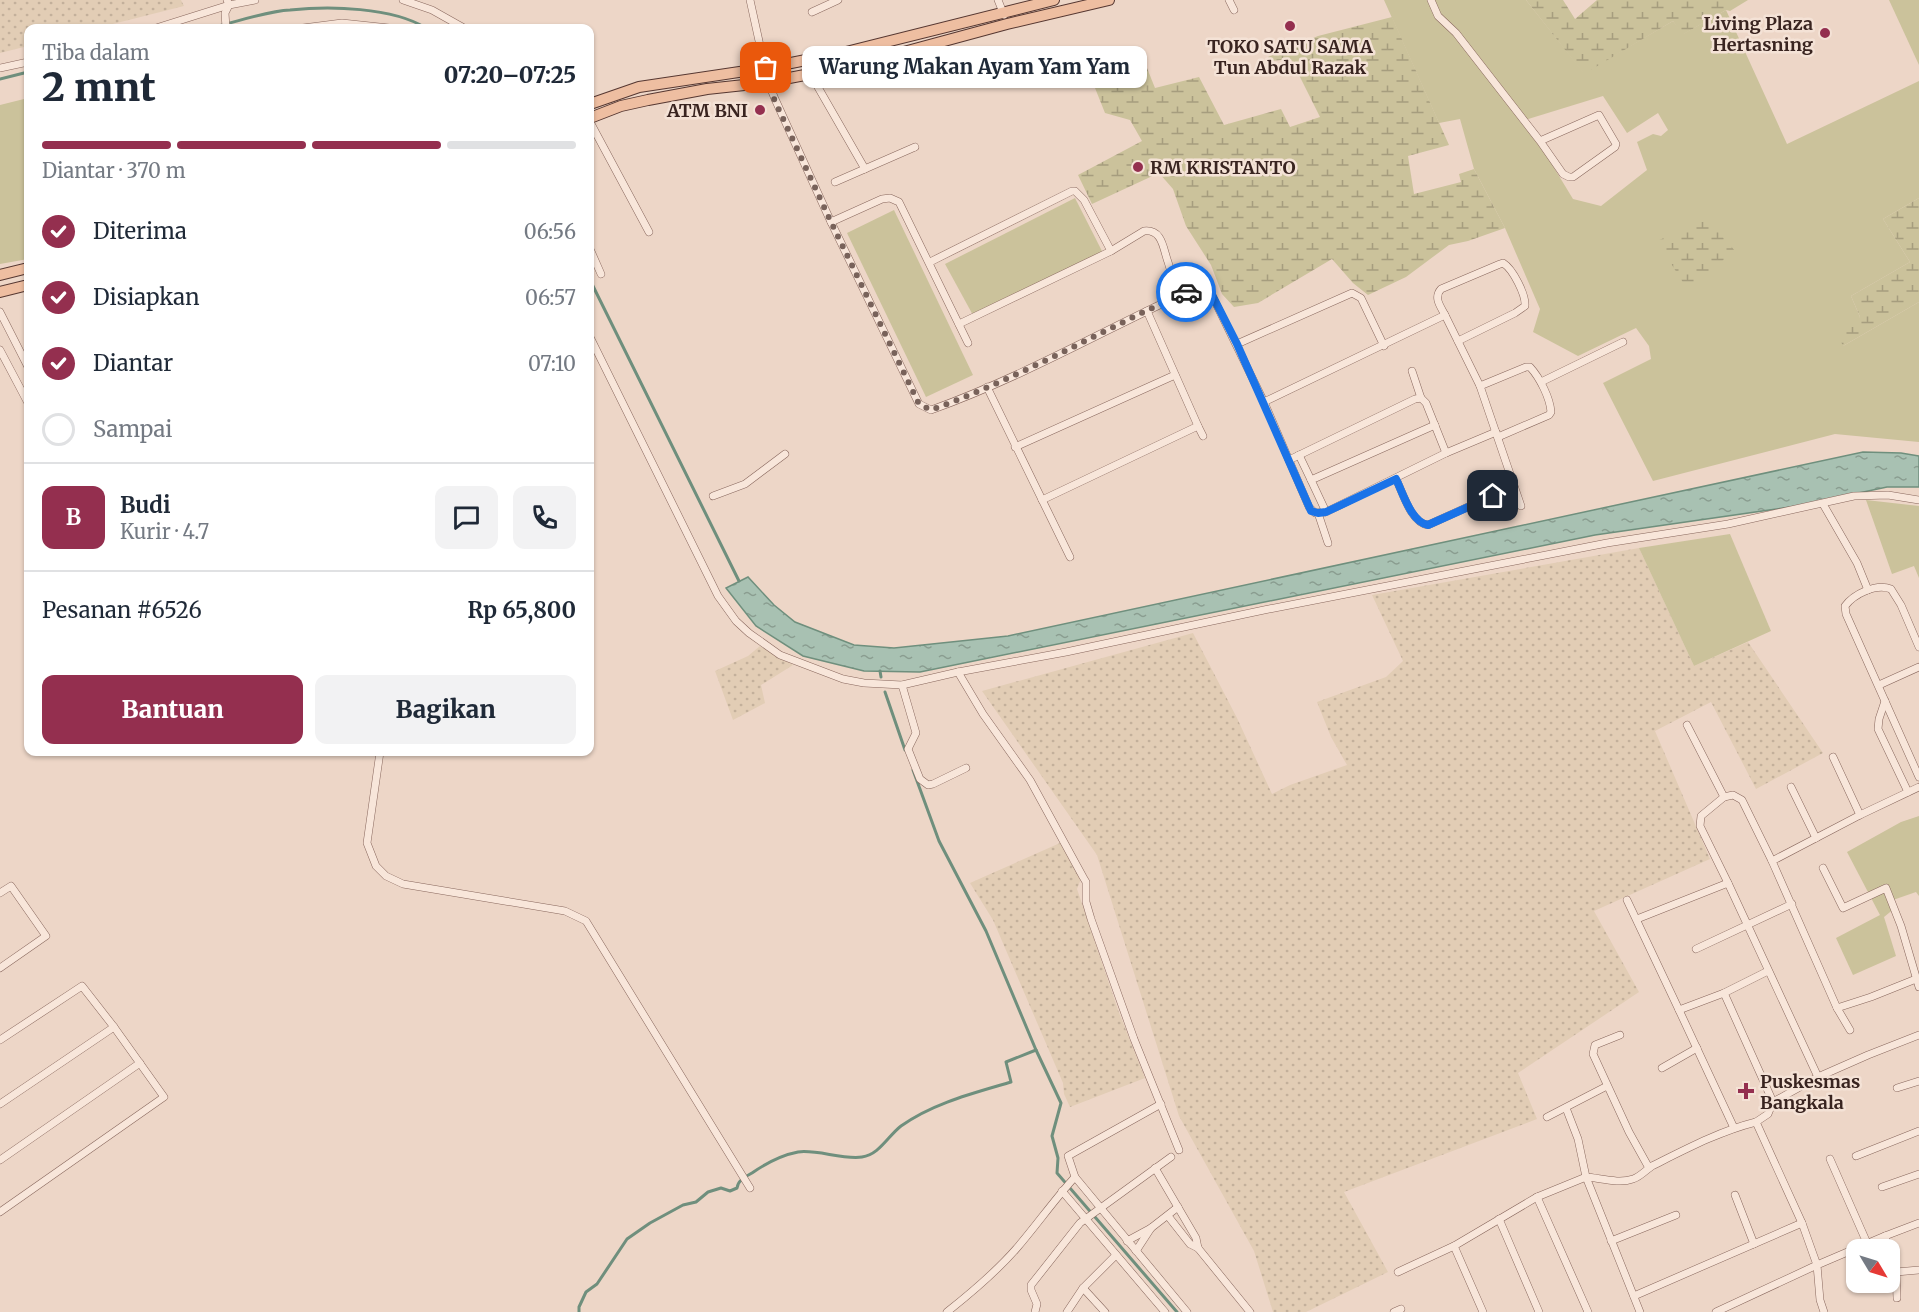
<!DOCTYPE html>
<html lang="id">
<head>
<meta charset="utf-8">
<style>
	body { margin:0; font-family:Merriweather,serif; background:#f2f2f3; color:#1f2937; height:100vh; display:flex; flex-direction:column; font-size:22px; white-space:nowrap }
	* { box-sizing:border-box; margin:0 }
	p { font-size:20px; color:#747a83 }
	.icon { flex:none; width:33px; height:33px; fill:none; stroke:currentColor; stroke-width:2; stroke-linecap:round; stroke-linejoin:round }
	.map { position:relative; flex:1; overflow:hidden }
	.side { position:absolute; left:24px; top:24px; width:570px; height:732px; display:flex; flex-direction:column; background:#fff; border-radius:12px; box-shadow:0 2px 4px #0004 }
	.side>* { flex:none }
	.needle { width:39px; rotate:128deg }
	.fabs { position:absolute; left:1846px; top:1239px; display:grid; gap:12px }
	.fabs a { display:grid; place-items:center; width:54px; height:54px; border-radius:12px; background:#fff; box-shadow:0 2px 4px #0004; font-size:30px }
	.pin { position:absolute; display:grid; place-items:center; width:51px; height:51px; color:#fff; margin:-26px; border-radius:12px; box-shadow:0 3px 9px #0006 }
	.courier { position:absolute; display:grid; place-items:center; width:60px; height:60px; margin:-30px; border:4px solid #1a73e8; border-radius:50%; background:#fff; color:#222; box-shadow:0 2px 8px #0007 }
	.bubble { position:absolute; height:42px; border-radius:12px; background:#fff; box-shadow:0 2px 4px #0004; font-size:20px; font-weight:800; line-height:42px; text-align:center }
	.summary em { font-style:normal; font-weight:800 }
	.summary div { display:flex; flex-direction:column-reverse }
	.summary { display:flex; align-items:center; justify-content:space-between; height:102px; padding:0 18px }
	h1 { font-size:39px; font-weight:800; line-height:45px }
	.bar { display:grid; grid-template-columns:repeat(4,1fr); gap:9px 6px; align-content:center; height:72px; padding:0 18px }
	.bar i { height:8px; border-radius:4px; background:#e0e1e3 }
	.bar .active { background:#942f4f }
	.bar p { grid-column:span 4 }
	.line { display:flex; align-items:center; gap:15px; padding:0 18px; border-top:2px solid #e0e1e3 }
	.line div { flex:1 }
	.round { display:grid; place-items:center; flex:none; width:63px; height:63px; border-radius:12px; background:#f2f2f3 }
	ol { padding:0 18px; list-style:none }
	li { display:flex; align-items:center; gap:18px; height:66px }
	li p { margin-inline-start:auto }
	li .icon { padding:6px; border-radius:50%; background:#942f4f; color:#fff; stroke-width:4 }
	li:last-child { color:#747a83 }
	li i { width:33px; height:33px; border:3px solid #e0e1e3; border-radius:50% }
	.primary-button { display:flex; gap:12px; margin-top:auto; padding:12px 18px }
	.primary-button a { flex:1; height:69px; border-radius:12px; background:#942f4f; color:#fff; font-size:24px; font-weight:800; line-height:69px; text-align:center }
	.primary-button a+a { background:#f2f2f3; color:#1f2937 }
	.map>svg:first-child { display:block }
	.farmland { fill:url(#farmland-dots) }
	.grass { fill:#cbc29b; fill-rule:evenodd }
	.wetland { fill:url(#wetland-marsh) }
	.water { fill:url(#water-ripples); stroke:#6f8f7d; stroke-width:1.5 }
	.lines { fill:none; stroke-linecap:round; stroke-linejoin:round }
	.stream { stroke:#6f8f7d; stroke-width:3 }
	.street-casing { stroke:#88675d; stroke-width:8 }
	.primary-casing { stroke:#563731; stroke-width:12 }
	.street { stroke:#f8e6da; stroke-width:7 }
	.primary { stroke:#eebea1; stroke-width:10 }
	.done { stroke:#78625a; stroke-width:6; stroke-dasharray:0 10.8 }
	.route { stroke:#1a73e8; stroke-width:8 }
	.poi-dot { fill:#942f4f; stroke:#f4e2d6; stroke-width:2 }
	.labels { text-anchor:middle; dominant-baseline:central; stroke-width:5; stroke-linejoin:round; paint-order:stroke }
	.poi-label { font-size:18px; font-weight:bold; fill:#392420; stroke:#f4e2d6; text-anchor:end }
</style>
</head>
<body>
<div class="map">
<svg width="1919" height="1312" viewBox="0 0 1919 1312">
	<defs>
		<pattern id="farmland-dots" width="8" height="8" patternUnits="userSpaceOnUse" patternTransform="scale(1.5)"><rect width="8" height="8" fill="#e2cdb5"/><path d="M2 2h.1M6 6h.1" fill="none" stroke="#c3b09b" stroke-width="1.8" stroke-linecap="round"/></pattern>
		<pattern id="wetland-marsh" width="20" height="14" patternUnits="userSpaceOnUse" patternTransform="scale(1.5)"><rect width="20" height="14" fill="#cbc29b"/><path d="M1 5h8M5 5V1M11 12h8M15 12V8" fill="none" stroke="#a69d7e"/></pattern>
		<pattern id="water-ripples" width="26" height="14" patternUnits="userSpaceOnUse" patternTransform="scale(1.5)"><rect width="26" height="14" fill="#a8c1b2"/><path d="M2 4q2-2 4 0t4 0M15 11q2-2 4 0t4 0" fill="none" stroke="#8a9d90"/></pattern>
	</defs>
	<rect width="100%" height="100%" fill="#edd6c7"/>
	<g class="farmland">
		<polygon points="0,0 181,0 184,6 97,28 28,28 28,46 0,53"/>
		<polygon points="1639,548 1694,666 1748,642 1823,753 1756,789 1711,702 1655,731 1710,859 1594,911 1639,992 1518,1073 1537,1119 1344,1192 1388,1272 1306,1312 1273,1312 1254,1251 1179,1116 1097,855 982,691 1193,633 1237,718 1272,794 1290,785 1347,765 1331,737 1317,702 1386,677 1403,661 1372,595"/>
		<polygon points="760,646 793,665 761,685 765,703 733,720 715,671 748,656"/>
		<polygon points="1060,843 1082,876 1077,889 1118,1010 1145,1078 1070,1107 1064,1094 1063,1083 993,920 970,883"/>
	</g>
	<g class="grass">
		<path d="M 1384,0 L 1526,0 L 1584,73 L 1673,21 L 1683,34 L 1726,10 L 1787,144 L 1919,81 L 1919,198 L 1883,219 L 1910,262 L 1851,296 L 1860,317 L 1843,346 L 1919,302 L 1919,442 L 1835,434 L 1653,481 L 1603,383 L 1651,359 L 1649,346 L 1636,328 L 1578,356 L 1533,332 L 1540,309 L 1505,228 L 1474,169 L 1460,119 L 1439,123 ZM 1603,96 L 1627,133 L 1658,113 L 1668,130 L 1661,136 L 1653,134 L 1637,142 L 1647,170 L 1601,206 L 1573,199 L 1525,120 Z"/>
		<polygon points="1889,0 1919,0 1919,65"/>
		<polygon points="28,98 28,259 0,264 0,105"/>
		<polygon points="1075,198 1104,255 974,317 945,264"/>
		<polygon points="894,210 973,375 926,397 847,233"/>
		<polygon points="1866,500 1919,506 1919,578 1914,566 1892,574"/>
		<polygon points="1730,534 1771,631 1694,666 1639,548"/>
		<polygon points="1919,816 1919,896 1916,892 1893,900 1895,908 1884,917 1896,956 1853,975 1836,938 1880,915 1847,852 1901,822"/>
	</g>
	<g class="wetland">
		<polygon points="1526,0 1563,0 1575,19 1597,0 1748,0 1730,11 1726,10 1682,35 1673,21 1584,74"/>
		<polygon points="1392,17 1449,145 1408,156 1414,194 1461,182 1459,174 1474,169 1505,228 1468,241 1449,245 1406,277 1368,295 1353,283 1332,259 1258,303 1234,307 1222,294 1211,265 1186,226 1173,189 1159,173 1092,204 1078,175 1142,141 1130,120 1105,113 1087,68 1141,53 1155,88 1199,77 1224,125 1281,109 1290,127 1320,117 1291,59 1271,61 1268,57 1318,36"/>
		<polygon points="1919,198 1919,302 1843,346 1836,331 1860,317 1851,296 1910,262 1883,219"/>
		<polygon points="1707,219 1735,251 1687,289 1657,241"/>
	</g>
	<polygon class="water" points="1863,452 1901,453 1919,456 1919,487 1887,487 1797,506 1595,535 920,672 864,671 803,656 756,626 726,588 748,577 774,605 795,622 854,645 894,648 1008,636"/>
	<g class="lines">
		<g class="stream">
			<path d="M 209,28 C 234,23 266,11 290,10 C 330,6 392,7 426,28"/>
			<polyline points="0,79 28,72"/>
			<polyline points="590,280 739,581"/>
			<polyline points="880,671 881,677"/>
			<polyline points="885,692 905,750"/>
			<polyline points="913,770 939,841 986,931 1036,1050 1061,1103 1052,1136 1058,1158 1057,1173 1177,1312"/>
			<path d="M 579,1312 L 579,1307 L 586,1292 L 597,1284 L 627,1239 L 650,1223 L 683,1205 L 696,1202 L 708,1192 L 721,1188 L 730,1191 L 737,1188 C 738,1180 745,1177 752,1173 C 765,1164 782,1155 798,1152 C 816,1149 843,1160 862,1157 C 879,1155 888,1136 901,1126 C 933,1103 974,1093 1011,1082 L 1006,1062 L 1036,1050"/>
		</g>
		<g class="street-casing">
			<g id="street">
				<polyline points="403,0 432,10 464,28"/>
				<path d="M 750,0 L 768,82 L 775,99 L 831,222 L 919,404 L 931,410 C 1026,376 1115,324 1206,283 L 1264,402 L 1309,507 L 1315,513 L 1326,512 L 1446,453 L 1496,432"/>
				<polyline points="998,0 1004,15"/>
				<polyline points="1229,0 1234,10"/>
				<polyline points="1431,0 1438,16 1456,33 1540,141 1599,115 1616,144 1615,147 1573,177 1569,177 1563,174 1540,141"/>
				<polyline points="812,12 838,0"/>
				<polyline points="156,28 229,5 255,0"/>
				<polyline points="226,28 225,13 229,5 227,0"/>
				<polyline points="303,28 342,23 389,28"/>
				<polyline points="0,68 28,62"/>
				<polyline points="811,75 865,169"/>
				<polyline points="590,122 649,232"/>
				<polyline points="835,182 915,147"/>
				<polyline points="831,222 882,199 890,198 899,202 968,343"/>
				<polyline points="590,249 601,274"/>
				<polyline points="930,262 1072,191 1075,191 1084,200 1111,251"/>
				<polyline points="0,312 28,367"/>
				<path d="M 1445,315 C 1441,307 1433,298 1441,289 L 1500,264 L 1503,263 C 1513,269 1526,295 1525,306 L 1515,313 L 1458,341"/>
				<path d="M 959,324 L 1111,251 L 1144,231 C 1163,229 1163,249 1168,262 C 1171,273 1176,284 1180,294"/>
				<polyline points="590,337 718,596 736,621 749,633 780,655 843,679 864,683 902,685 958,672 1066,652 1264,610 1607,543 1728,524 1854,496 1888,495 1919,500"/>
				<polyline points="1237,344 1352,293 1361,298 1384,346"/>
				<polyline points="0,350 28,403"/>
				<polyline points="1412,371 1421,398 1426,403 1446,453"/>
				<polyline points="1541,382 1623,342"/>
				<path d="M 1480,386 L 1526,367 L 1530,367 C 1540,378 1550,398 1551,412 L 1549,415 L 1498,437"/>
				<polyline points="987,387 1070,557"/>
				<polyline points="1264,402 1445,315 1480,386 1521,506"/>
				<polyline points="1198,426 1203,436"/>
				<polyline points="1015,447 1175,375"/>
				<polyline points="1299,455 1311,480"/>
				<polyline points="1289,460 1415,399 1421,398"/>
				<path d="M 1396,479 C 1403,493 1411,523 1428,525 L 1514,486"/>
				<polyline points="713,496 745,484 785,454"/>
				<polyline points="1042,500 1198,426 1147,311"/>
				<polyline points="1823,504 1857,563 1868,590"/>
				<polyline points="1326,512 1311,480 1435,425"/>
				<polyline points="1318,513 1328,543"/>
				<path d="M 1919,647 L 1901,605 L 1891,589 C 1876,583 1854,594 1845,606 L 1846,614 L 1919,777"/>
				<polyline points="958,672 983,714 1030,780 1083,877 1086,882 1086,902 1091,919 1134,1039 1179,1150"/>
				<polyline points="902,685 916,733 908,749 920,779 928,785 933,784 966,768"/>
				<polyline points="1879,685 1919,667"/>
				<polyline points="1885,701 1879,719 1878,729 1908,792"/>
				<polyline points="1687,725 1724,797 1733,795 1742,800 1772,861"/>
				<polyline points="380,752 367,843 376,866 386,876 403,884 565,911 586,921 750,1188"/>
				<polyline points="1833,757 1860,815"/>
				<polyline points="1791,787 1816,838"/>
				<polyline points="1724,797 1701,816 1700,826 1728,883 1818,1077"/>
				<polyline points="1823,868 1843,908 1886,888 1901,926 1919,987"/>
				<polyline points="0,893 11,886 46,936 0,968"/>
				<polyline points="1627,900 1679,1010"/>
				<polyline points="1637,919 1728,883"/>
				<polyline points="1696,949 1792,904"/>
				<polyline points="1768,971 1724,993 1773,1102"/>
				<polyline points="1724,993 1679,1010 1734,1128"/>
				<polyline points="1837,1008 1871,997 1916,979"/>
				<polyline points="1850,1030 1837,1008 1772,861 1860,815 1919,787"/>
				<polyline points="1620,1035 1595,1045 1593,1054 1629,1132 1649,1168"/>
				<polyline points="0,1040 82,986 114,1027 0,1104"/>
				<polyline points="1662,1068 1697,1048"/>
				<polyline points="1897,1088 1919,1081"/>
				<path d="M 1566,1108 L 1578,1139 L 1586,1177 C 1600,1178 1619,1184 1633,1179 C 1640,1177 1646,1170 1652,1166 C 1686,1149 1720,1131 1756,1122"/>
				<polyline points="1547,1117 1607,1086"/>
				<polyline points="1856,1156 1919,1131"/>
				<polyline points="1830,1159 1867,1243"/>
				<polyline points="0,1160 140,1063"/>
				<polyline points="1155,1168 1196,1238 1198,1248 1250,1312"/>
				<polyline points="1075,1177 1187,1312"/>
				<polyline points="1882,1187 1919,1174"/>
				<polyline points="1062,1191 1165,1312"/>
				<polyline points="1735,1195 1754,1244"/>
				<polyline points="1537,1197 1588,1312"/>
				<polyline points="0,1212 164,1097 114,1027"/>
				<polyline points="1168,1216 1190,1244 1198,1248"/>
				<polyline points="1499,1219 1539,1312"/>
				<polyline points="1885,1236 1919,1223"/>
				<polyline points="1127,1241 1151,1228 1178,1207"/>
				<polyline points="1611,1241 1676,1215"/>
				<polyline points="1136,1251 1151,1228"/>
				<polyline points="1890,1252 1896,1272 1897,1298"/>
				<polyline points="1398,1272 1454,1246"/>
				<polyline points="1896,1272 1919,1270"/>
				<polyline points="1083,1288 1105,1312"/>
				<polyline points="1634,1296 1802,1223"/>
				<path d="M 947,1312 C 971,1293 995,1273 1016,1249 C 1036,1226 1054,1200 1075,1177 L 1068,1156 L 1161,1104"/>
				<polyline points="1035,1312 1037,1304 1031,1290 1031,1285 1080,1223 1171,1157"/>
				<polyline points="1067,1312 1083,1288 1116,1255"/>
				<polyline points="1394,1312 1401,1309"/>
				<polyline points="1483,1312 1454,1246 1537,1197 1586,1177 1640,1312"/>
				<polyline points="1716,1312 1817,1265 1802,1223 1756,1122 1768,1114 1773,1102 1818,1077 1868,1055 1919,1035"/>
				<polyline points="1824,1312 1820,1300 1817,1265 1885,1236 1889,1250"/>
			</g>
		</g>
		<g class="primary-casing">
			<g id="primary">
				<polyline points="590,104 639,87 766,68 846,52 1054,0"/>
				<polyline points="590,118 621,106 648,100 707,89 763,83 852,66 1007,24 1109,0"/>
				<polyline points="0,275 28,268"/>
				<polyline points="0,292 28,285"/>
			</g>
		</g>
		<use href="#street" class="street"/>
		<use href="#primary" class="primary"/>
	</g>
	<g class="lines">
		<path class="done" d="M 766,68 L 774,99 L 831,222 L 919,404 L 931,410 C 1019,378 1101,331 1186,292"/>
		<path class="route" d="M 1186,292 L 1206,283 L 1237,344 L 1311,511 L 1318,513 L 1326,512 L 1396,479 C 1403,493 1411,522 1428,525 L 1493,496"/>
	</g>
	<g class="poi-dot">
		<circle cx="1290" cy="26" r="6"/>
		<circle cx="1825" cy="33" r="6"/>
		<circle cx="760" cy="110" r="6"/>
		<circle cx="1138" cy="167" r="6"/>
		<path d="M1743 1082h6v6h6v6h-6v6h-6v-6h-6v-6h6z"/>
	</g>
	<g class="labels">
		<g class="poi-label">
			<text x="1813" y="23">Living Plaza<tspan x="1813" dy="21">Hertasning</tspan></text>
			<text x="1290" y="46" text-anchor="middle">TOKO SATU SAMA<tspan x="1290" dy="21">Tun Abdul Razak</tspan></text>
			<text x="748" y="110">ATM BNI</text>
			<text x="1150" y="167" text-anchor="start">RM KRISTANTO</text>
			<text x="1760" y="1081" text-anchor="start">Puskesmas<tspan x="1760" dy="21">Bangkala</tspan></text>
		</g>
	</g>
</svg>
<div class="fabs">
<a><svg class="needle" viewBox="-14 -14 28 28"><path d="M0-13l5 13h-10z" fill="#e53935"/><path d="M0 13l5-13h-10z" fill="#747a83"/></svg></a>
</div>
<div class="pin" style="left:766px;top:68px;background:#ea580c"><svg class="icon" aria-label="bag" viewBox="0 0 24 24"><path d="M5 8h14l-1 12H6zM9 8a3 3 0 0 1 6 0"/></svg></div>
<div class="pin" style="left:1493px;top:496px;background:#1f2937"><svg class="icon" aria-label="home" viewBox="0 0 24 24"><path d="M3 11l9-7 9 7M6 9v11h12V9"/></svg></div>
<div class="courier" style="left:1186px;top:292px"><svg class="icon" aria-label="car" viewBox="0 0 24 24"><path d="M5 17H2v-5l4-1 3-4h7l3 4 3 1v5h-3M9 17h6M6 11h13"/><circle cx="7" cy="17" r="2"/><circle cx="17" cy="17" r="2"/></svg></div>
<div class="bubble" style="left:802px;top:46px;width:345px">Warung Makan Ayam Yam Yam</div>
<section class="side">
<div class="summary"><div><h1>2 mnt</h1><p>Tiba dalam</p></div><em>07:20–07:25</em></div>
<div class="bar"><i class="active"></i><i class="active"></i><i class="active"></i><i></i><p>Diantar · 370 m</p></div>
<ol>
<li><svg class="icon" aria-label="check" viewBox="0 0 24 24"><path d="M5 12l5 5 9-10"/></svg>Diterima<p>06:56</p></li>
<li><svg class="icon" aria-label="check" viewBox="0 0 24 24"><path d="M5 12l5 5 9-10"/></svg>Disiapkan<p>06:57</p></li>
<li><svg class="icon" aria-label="check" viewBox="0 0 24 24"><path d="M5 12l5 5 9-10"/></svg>Diantar<p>07:10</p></li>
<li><i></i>Sampai</li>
</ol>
<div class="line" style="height:108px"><b class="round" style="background:#942f4f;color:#fff">B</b><div><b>Budi</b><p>Kurir · 4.7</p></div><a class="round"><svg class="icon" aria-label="chat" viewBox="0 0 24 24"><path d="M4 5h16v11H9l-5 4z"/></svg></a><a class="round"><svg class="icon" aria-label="phone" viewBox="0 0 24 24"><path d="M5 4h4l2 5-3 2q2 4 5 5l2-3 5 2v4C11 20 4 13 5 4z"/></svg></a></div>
<div class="line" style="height:78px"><div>Pesanan #6526</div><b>Rp 65,800</b></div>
<div class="primary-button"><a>Bantuan</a><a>Bagikan</a></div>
</section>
</div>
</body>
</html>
